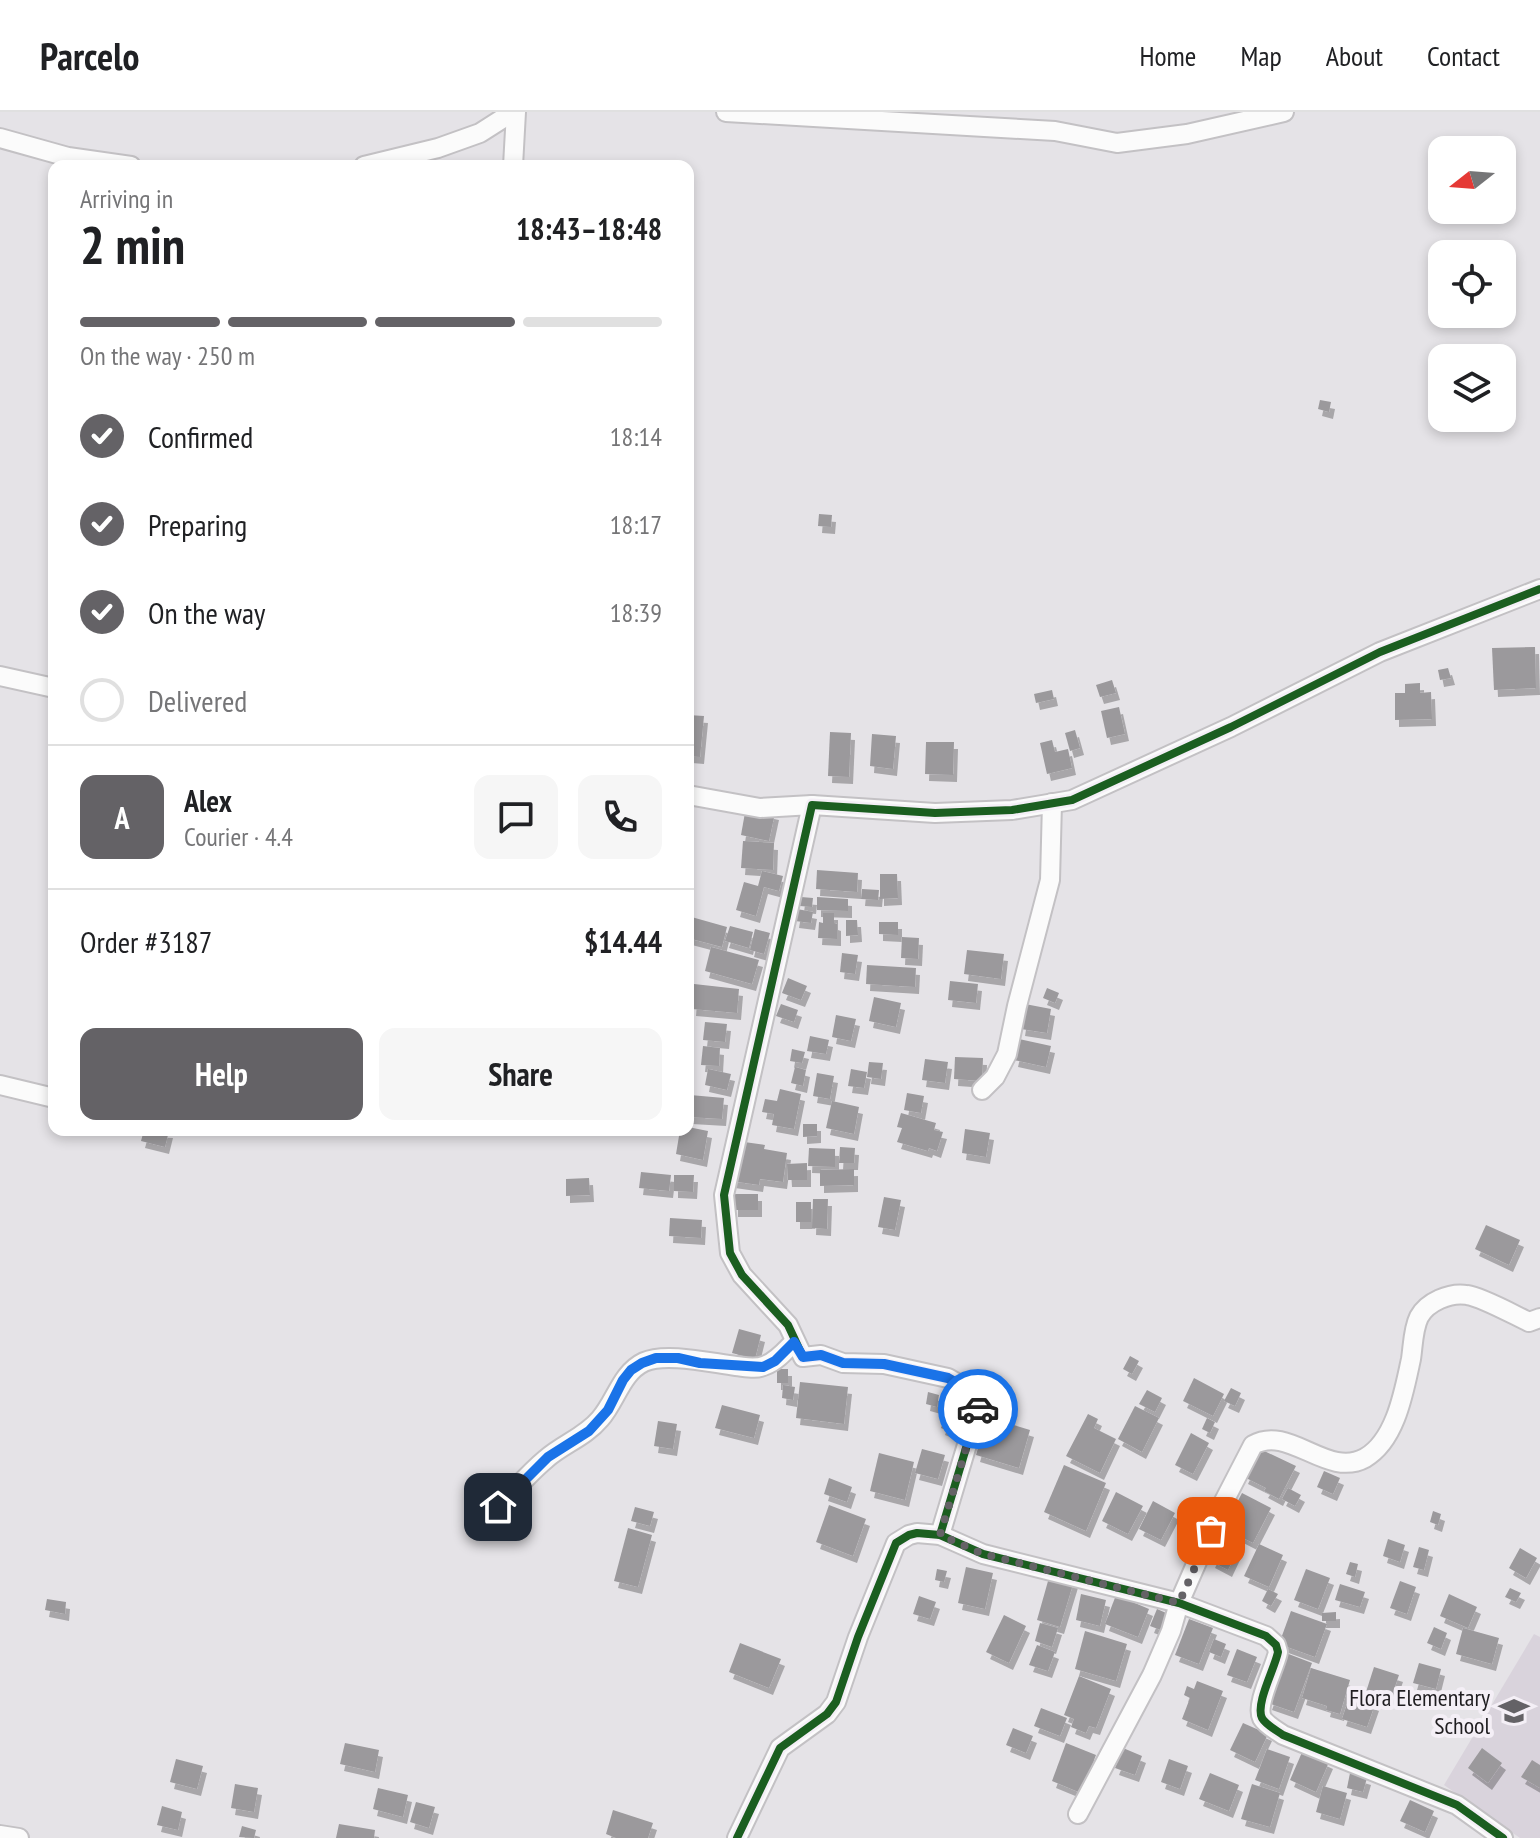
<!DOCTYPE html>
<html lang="en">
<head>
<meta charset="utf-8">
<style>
	body { margin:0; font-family:"PT Sans Narrow",sans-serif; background:#f6f6f6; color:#202124; height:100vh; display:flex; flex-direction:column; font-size:30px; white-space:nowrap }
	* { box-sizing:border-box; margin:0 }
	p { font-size:26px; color:#757577 }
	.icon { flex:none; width:44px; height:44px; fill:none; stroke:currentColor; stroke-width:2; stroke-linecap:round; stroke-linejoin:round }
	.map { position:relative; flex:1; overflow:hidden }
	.side { position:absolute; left:48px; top:48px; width:646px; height:976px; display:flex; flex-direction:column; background:#fff; border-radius:16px; box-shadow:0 4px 12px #0003 }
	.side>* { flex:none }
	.needle { width:52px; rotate:253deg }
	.buttons { position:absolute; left:1428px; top:24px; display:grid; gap:16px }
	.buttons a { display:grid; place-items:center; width:88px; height:88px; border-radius:16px; background:#fff; box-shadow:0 4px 12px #0003; font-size:40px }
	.pin { position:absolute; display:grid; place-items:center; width:68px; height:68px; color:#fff; margin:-34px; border-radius:16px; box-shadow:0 4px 12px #0006 }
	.courier { position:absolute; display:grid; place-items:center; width:80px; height:80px; margin:-40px; border:6px solid #1a73e8; border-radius:50%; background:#fff; color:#222; box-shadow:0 2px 10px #0007 }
	.summary em { font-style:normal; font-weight:600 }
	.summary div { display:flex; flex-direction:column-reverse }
	.summary { display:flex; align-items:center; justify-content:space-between; height:136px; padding:0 32px }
	h1 { font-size:52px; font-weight:600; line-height:60px }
	.bar { display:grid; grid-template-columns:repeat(4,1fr); gap:12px 8px; align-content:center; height:96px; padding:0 32px }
	.bar i { height:10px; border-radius:6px; background:#e0e0e0 }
	.bar .active { background:#646266 }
	.bar p { grid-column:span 4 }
	.line { display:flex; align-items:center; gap:20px; padding:0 32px; border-top:2px solid #e0e0e0 }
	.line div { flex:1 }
	.round { display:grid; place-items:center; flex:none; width:84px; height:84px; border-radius:16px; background:#f6f6f6 }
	ol { padding:0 32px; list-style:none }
	li { display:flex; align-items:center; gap:24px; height:88px }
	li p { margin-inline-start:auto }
	li .icon { padding:8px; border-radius:50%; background:#646266; color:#fff; stroke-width:4 }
	li:last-child { color:#757577 }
	li i { width:44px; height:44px; border:4px solid #e0e0e0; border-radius:50% }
	.primary-button { display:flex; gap:16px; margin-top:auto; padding:16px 32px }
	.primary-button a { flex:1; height:92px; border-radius:16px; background:#646266; color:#fff; font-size:32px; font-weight:600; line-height:92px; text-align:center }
	.primary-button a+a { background:#f6f6f6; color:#202124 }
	header { display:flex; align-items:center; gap:48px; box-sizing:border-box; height:112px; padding:0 40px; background:#fff; border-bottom:2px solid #e0e0e0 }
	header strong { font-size:38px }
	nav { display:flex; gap:44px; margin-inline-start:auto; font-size:28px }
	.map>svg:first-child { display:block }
	.built { fill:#d9d3dc }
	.building { fill:#9b999c; filter:url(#shadow) }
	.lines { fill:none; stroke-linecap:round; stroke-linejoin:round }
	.minor-casing { stroke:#c3c1c4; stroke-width:22 }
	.minor { stroke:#fbfbfb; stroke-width:18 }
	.cycleway-casing { stroke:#f4eff6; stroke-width:13 }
	.cycleway { stroke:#1b5e20; stroke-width:8 }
	.done { stroke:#646266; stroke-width:8; stroke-dasharray:0 14.4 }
	.route { stroke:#1a73e8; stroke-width:10 }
	.labels { text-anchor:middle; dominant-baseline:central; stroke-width:8; stroke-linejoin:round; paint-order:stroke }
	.poi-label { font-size:24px; fill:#1f1d20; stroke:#f4eff6; text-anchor:end }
</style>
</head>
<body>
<header>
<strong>Parcelo</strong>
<nav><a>Home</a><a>Map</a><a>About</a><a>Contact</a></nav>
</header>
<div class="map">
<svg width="1540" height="1726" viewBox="0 0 1540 1726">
	<defs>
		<filter id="shadow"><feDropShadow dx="4" dy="7" stdDeviation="0" flood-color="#0004"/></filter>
	</defs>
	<rect width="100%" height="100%" fill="#e5e3e7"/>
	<polygon class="built" points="1534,1522 1540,1525 1540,1726 1520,1726 1444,1673"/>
	<g class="building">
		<polygon points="1320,288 1331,290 1329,300 1318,297"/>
		<polygon points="819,402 832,403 831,415 818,414"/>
		<polygon points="1535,535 1536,576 1494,578 1492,536"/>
		<polygon points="1448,556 1451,566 1440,568 1438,558"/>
		<polygon points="1112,568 1116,581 1100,585 1096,573"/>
		<polygon points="1420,571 1420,581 1431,580 1432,607 1395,608 1395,581 1405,581 1405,572"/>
		<polygon points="1052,578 1054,587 1036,591 1034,582"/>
		<polygon points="1119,595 1125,622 1107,626 1101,599"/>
		<polygon points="688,603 704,604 700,645 688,644"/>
		<polygon points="1075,618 1080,636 1070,639 1065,621"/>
		<polygon points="830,620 851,621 849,665 828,664"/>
		<polygon points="872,622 896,624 893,657 870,654"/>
		<polygon points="1052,628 1055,640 1068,637 1072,656 1047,662 1040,631"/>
		<polygon points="926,630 954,630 953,663 925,662"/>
		<polygon points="746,695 775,701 769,729 741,723"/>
		<polygon points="743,729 774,731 773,758 741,756"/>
		<polygon points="817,758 858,761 857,780 816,777"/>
		<polygon points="762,759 783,764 779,779 764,775 756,804 736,798 744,770 758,774"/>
		<polygon points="880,762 897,762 898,786 880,787"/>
		<polygon points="862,777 879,778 878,788 861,787"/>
		<polygon points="801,785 813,786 812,795 800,794"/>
		<polygon points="817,785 848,787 848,799 817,798"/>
		<polygon points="797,797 813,800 811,811 795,809"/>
		<polygon points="823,801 834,801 834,811 837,812 837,827 818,826 819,810 823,811"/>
		<polygon points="688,804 727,815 722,835 688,826"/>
		<polygon points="846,808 857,808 858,823 846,824"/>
		<polygon points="879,810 898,810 898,823 879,822"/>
		<polygon points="730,814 753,820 749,836 725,829"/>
		<polygon points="755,817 770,821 764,842 750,838"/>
		<polygon points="902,825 919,826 918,847 901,846"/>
		<polygon points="711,835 759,848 752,872 705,859"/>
		<polygon points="967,838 1004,842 1001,867 964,862"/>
		<polygon points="842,841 858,843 855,862 840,860"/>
		<polygon points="867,853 916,856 915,875 866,872"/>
		<polygon points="788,866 807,874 801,888 782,881"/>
		<polygon points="950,869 978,872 976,891 948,888"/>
		<polygon points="694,872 739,877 737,901 692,897"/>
		<polygon points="1047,876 1059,881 1055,891 1043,886"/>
		<polygon points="874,885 901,891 896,915 869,909"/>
		<polygon points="781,892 798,898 794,910 776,904"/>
		<polygon points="1025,892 1051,897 1047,921 1021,917"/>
		<polygon points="836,903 856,907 851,929 832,925"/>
		<polygon points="705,910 727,912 725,930 703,928"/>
		<polygon points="810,924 829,928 826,942 807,939"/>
		<polygon points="1019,927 1051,934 1046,955 1014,948"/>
		<polygon points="703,934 720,936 719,954 701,953"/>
		<polygon points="792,937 805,940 802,951 790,949"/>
		<polygon points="955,945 983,946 982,969 954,967"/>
		<polygon points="925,947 948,950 945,971 922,968"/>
		<polygon points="869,950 883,951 881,967 867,965"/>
		<polygon points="795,955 806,958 803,974 791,971"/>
		<polygon points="708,957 731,962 727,978 705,973"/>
		<polygon points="851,957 867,960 864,976 848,974"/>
		<polygon points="817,961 834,964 830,987 813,984"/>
		<polygon points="780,977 801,982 794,1017 772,1013 774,1002 762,1000 765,987 777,989"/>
		<polygon points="907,981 924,984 921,1001 904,998"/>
		<polygon points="690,983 724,986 722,1007 688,1005"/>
		<polygon points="832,989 859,995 854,1022 826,1016"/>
		<polygon points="901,1001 936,1011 934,1018 943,1020 937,1039 929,1036 928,1039 897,1030 902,1016 897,1015"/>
		<polygon points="803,1012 817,1012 817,1024 803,1025"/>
		<polygon points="688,1015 708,1019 703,1048 676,1042 680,1018 688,1018"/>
		<polygon points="965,1017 990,1021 986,1045 962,1041"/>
		<polygon points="144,1018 169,1019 165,1035 141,1029"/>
		<polygon points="737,1029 765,1033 764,1037 787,1041 783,1070 760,1067 759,1073 731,1069"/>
		<polygon points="840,1035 855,1036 854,1051 839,1051"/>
		<polygon points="809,1036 835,1037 835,1055 808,1054"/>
		<polygon points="807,1051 807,1068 788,1068 787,1052"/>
		<polygon points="854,1057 854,1073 820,1074 820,1058"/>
		<polygon points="641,1060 671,1063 669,1079 639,1076"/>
		<polygon points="674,1063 694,1063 693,1080 674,1079"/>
		<polygon points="589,1066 590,1083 566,1084 566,1067"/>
		<rect x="734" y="1082" width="24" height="16"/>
		<polygon points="884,1085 901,1088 895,1118 878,1115"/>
		<polygon points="813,1087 828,1087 827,1117 812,1116"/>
		<rect x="796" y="1090" width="15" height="20"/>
		<polygon points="670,1106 702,1108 701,1126 669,1124"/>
		<polygon points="1486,1113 1520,1128 1509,1153 1475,1137"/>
		<polygon points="739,1217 761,1223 755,1247 732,1241"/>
		<polygon points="1130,1244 1139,1249 1132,1262 1123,1257"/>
		<rect x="777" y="1257" width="11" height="14"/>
		<polygon points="1194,1266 1224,1282 1213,1304 1183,1289"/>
		<polygon points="800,1270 848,1275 844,1312 796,1306"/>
		<polygon points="783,1273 795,1275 793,1288 782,1286"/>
		<polygon points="1231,1276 1241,1281 1235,1294 1224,1289"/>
		<polygon points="1147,1278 1162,1286 1155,1300 1139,1292"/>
		<polygon points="928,1280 939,1283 937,1295 926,1292"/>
		<polygon points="722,1293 760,1303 754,1326 715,1316"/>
		<polygon points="1135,1294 1159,1306 1142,1340 1118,1327"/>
		<polygon points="947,1300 959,1305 953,1321 941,1316"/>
		<polygon points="1088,1302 1098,1307 1094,1316 1116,1327 1100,1361 1066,1344"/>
		<polygon points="987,1305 1030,1318 1019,1356 976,1343"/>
		<polygon points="1207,1306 1215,1310 1210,1321 1202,1317"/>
		<polygon points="658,1309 677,1312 673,1337 654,1334"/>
		<polygon points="1191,1321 1209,1331 1193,1362 1175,1353"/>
		<polygon points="1258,1336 1296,1354 1279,1387 1264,1379 1266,1376 1244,1365"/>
		<polygon points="922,1337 945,1343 938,1367 915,1361"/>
		<polygon points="879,1341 914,1350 905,1388 870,1379"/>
		<polygon points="1064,1353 1106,1371 1086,1419 1044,1400"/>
		<polygon points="1324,1359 1340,1366 1333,1382 1317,1375"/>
		<polygon points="829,1366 852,1375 847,1390 824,1382"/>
		<polygon points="1288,1376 1301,1383 1295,1394 1282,1387"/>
		<polygon points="1116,1380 1143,1394 1128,1422 1102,1409"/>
		<polygon points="1242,1381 1271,1396 1253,1431 1224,1416"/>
		<polygon points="1153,1389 1175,1401 1161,1428 1139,1417"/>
		<polygon points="829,1393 866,1407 853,1444 816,1430"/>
		<polygon points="635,1395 654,1400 650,1414 631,1409"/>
		<polygon points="1433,1399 1441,1402 1438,1413 1430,1410"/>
		<polygon points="628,1416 652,1423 638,1475 614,1469"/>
		<polygon points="1388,1427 1405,1433 1400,1450 1383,1444"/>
		<polygon points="1220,1430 1237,1439 1228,1458 1211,1449"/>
		<polygon points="1259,1432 1283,1443 1269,1475 1244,1464"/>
		<polygon points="1419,1435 1429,1438 1424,1458 1413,1455"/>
		<polygon points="1520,1436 1537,1446 1526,1466 1509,1456"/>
		<polygon points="1350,1450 1358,1452 1355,1465 1346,1462"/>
		<polygon points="966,1455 993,1461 985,1497 958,1491"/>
		<polygon points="937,1457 947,1459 944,1470 935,1468"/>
		<polygon points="1306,1457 1330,1466 1318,1497 1294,1488"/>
		<polygon points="1050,1462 1074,1469 1060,1515 1037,1508"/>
		<polygon points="1400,1469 1416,1475 1407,1502 1390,1496"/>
		<polygon points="1340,1472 1365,1480 1360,1495 1335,1488"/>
		<polygon points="1510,1476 1521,1481 1516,1490 1505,1485"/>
		<polygon points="1268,1477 1278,1482 1271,1494 1262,1489"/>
		<polygon points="1081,1482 1106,1488 1100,1514 1076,1508"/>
		<polygon points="1449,1482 1477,1495 1468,1516 1440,1504"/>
		<polygon points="1116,1483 1149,1497 1138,1525 1105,1512"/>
		<polygon points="919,1484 936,1490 930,1507 913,1502"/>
		<polygon points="47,1487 66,1490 65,1502 45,1498"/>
		<polygon points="1157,1497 1173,1504 1166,1520 1150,1514"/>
		<polygon points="1291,1499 1327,1512 1315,1545 1279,1532"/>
		<polygon points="1336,1500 1336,1509 1322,1509 1322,1501"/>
		<polygon points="1004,1503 1026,1514 1009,1551 986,1540"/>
		<polygon points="1189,1507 1213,1516 1199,1552 1175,1543"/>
		<polygon points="1040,1511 1058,1516 1052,1535 1035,1529"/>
		<polygon points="1434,1515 1447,1521 1441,1537 1427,1531"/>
		<polygon points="1463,1516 1499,1526 1492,1552 1456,1542"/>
		<polygon points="1085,1519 1127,1532 1116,1569 1075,1557"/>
		<polygon points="1214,1527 1226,1532 1221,1545 1209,1540"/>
		<polygon points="740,1531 781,1547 769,1576 729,1560"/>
		<polygon points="1037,1533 1055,1540 1048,1559 1029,1553"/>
		<polygon points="1237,1537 1257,1545 1247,1570 1227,1563"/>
		<polygon points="1286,1541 1312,1551 1294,1600 1268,1591"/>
		<polygon points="1419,1551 1441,1557 1436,1577 1413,1571"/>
		<polygon points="1374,1555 1399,1563 1390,1589 1366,1580"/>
		<polygon points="1311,1556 1350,1568 1340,1602 1326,1598 1327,1594 1302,1586"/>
		<polygon points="1079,1564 1111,1577 1096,1616 1089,1614 1086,1621 1071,1615 1074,1607 1064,1603"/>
		<polygon points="1197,1569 1223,1579 1208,1618 1182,1607 1190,1586 1184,1583 1187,1574 1194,1577"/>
		<polygon points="1350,1583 1375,1592 1367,1615 1342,1607"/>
		<polygon points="1041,1596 1067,1606 1060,1624 1034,1614"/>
		<polygon points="1243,1611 1268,1622 1255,1650 1230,1638"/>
		<polygon points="1013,1616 1033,1624 1026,1641 1006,1633"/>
		<polygon points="345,1631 379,1638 375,1660 340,1652"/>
		<polygon points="1066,1631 1096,1643 1081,1681 1052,1669"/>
		<polygon points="1123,1636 1142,1644 1135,1663 1115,1656"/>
		<polygon points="1482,1636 1502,1651 1488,1671 1468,1656"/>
		<polygon points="1267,1637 1290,1645 1279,1677 1255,1668"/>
		<polygon points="1303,1638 1329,1650 1316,1680 1290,1668"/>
		<polygon points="176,1647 203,1654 197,1677 170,1670"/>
		<polygon points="1169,1647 1188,1654 1180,1677 1161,1670"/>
		<polygon points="1532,1648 1540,1653 1540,1676 1521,1665"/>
		<polygon points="1210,1661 1239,1673 1229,1699 1199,1687"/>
		<polygon points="1350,1661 1367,1666 1363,1680 1347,1676"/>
		<polygon points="235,1672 258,1676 254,1700 231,1696"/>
		<polygon points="1252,1672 1280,1681 1270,1715 1241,1707"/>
		<polygon points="1323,1674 1347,1681 1340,1707 1316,1700"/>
		<polygon points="378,1676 408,1683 403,1705 373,1697"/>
		<polygon points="1410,1688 1434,1699 1425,1720 1400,1709"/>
		<polygon points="416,1690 435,1695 429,1716 410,1710"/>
		<polygon points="162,1694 182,1700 178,1718 157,1713"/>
		<polygon points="613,1698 653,1711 648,1726 616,1726 606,1722"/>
		<polygon points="339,1712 375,1718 374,1726 336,1726"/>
		<polygon points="242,1714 256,1718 254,1726 239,1725"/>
	</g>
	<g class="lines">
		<g class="minor-casing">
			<g id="minor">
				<polyline points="726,0 1055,19 1117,31 1187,22 1284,0"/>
				<polyline points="0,26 68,45 131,54"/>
				<polyline points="364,54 438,36 480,21 513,0"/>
				<polyline points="513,54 516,0"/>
				<polyline points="0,564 54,576"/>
				<polyline points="688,683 760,696 812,693"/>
				<polyline points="0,973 54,986"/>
				<polyline points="982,978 995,965 1007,942 1017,894 1050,768 1052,691"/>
				<path d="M 498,1395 C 514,1379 528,1362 546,1347 C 563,1332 585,1325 600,1307 C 616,1289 621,1261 644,1250 C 666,1240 711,1251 736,1254 C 746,1255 756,1258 766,1253 C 777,1249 786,1238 794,1230"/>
				<polyline points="940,1423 978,1296 974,1281 948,1266 884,1252 843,1251 821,1243 803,1245 788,1213 742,1163 730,1141 724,1083 812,693 935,701 1012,698 1072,688 1231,615 1380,540 1540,477"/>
				<path d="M 1078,1702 L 1152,1563 L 1171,1519 L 1179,1491 L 1221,1395 L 1253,1333 C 1289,1312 1327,1367 1365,1346 C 1396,1328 1404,1279 1411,1247 C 1413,1234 1413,1217 1419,1205 C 1427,1190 1450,1180 1467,1183 C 1482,1185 1514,1203 1529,1210 L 1540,1206"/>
				<polyline points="0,1723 19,1726"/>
				<path d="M 737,1726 L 780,1636 L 827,1602 L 836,1590 L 858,1525 L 896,1431 L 909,1423 L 917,1421 L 940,1423 L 983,1442 L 1179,1491 L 1266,1524 L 1276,1533 L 1278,1540 C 1275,1556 1255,1592 1262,1606 C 1266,1613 1276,1618 1283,1623 L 1457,1693 L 1503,1726"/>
			</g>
		</g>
		<use href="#minor" class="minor"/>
		<g class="cycleway-casing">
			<g id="cycleway">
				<polyline points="940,1423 978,1296 974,1281 948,1266 884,1252 843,1251 821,1243 803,1245 788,1213 742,1163 730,1141 724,1083 812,693 935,701 1012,698 1072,688 1231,615 1380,540 1540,477"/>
				<path d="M 737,1726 L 780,1636 L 827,1602 L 836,1590 L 858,1525 L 896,1431 L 909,1423 L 917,1421 L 940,1423 L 983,1442 L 1179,1491 L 1266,1524 L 1276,1533 L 1278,1540 C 1275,1556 1255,1592 1262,1606 C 1266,1613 1276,1618 1283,1623 L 1457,1693 L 1503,1726"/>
			</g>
		</g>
		<use href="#cycleway" class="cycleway"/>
	</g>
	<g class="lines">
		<polyline class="done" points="978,1297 940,1423 983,1442 1179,1491 1211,1419"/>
		<polyline class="route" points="498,1395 548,1345 589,1319 608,1298 623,1268 631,1258 642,1251 656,1246 678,1246 700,1251 763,1255 775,1249 794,1230 803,1245 821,1243 843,1251 884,1252 948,1266 974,1281 978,1297"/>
	</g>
	<defs>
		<g id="school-bare" transform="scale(2.4)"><path d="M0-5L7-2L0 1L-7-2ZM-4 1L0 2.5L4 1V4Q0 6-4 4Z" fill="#646266" stroke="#f4eff6" stroke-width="2.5" paint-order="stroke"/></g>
	</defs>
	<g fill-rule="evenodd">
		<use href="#school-bare" x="1514" y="1599"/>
	</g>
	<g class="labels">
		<g class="poi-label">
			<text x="1490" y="1585">Flora Elementary<tspan x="1490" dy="28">School</tspan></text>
		</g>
	</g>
</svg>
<div class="buttons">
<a><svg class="needle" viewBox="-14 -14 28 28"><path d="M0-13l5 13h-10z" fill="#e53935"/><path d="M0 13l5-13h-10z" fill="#757577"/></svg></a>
<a><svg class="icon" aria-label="locate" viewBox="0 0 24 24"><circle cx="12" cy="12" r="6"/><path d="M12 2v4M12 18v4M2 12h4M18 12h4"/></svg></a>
<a><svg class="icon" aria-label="layers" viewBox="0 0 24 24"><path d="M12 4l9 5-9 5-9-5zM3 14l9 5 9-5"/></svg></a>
</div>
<div class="pin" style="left:1211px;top:1419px;background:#ea580c"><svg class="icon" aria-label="bag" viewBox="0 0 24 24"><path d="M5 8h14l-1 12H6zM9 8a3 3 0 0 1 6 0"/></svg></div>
<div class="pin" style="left:498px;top:1395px;background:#1f2937"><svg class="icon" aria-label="home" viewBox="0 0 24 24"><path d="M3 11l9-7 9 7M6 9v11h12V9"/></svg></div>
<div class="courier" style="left:978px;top:1297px"><svg class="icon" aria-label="car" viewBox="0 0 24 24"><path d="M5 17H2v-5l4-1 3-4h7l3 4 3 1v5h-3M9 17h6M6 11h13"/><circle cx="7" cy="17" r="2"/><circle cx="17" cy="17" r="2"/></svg></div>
<section class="side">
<div class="summary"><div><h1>2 min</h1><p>Arriving in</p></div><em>18:43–18:48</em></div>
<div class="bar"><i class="active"></i><i class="active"></i><i class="active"></i><i></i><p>On the way · 250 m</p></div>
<ol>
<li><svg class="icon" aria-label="check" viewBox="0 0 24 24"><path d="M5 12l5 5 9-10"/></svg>Confirmed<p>18:14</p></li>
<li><svg class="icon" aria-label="check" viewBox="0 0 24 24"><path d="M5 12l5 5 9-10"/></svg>Preparing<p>18:17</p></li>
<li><svg class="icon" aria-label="check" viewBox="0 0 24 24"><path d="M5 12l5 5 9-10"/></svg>On the way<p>18:39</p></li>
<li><i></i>Delivered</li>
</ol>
<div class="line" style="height:144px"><b class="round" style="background:#646266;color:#fff">A</b><div><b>Alex</b><p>Courier · 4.4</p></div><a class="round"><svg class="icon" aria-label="chat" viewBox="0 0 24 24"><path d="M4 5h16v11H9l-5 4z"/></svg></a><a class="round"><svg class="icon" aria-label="phone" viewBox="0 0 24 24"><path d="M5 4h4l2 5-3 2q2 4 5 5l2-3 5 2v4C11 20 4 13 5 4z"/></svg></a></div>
<div class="line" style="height:104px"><div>Order #3187</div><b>$14.44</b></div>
<div class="primary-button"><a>Help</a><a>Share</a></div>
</section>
</div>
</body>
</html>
